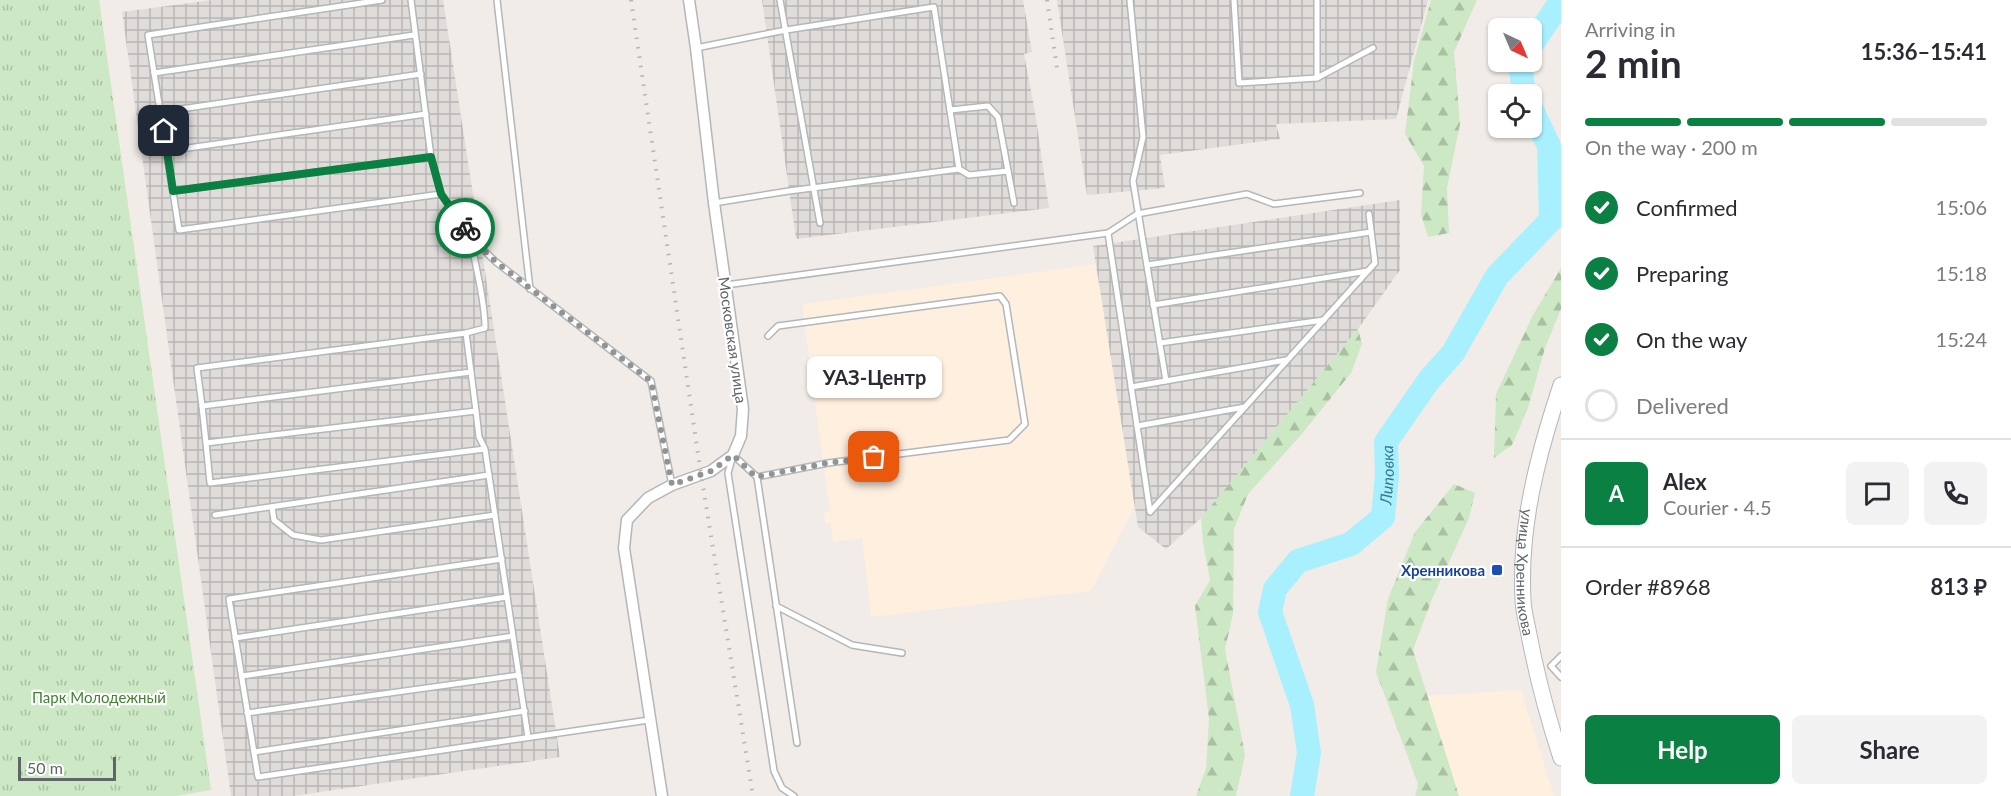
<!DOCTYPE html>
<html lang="en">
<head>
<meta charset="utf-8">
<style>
	body { margin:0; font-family:Lato,sans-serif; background:#f2f2f3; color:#2b2b33; height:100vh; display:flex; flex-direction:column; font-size:22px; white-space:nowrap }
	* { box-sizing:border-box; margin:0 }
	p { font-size:20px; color:#7c7c81 }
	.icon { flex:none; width:33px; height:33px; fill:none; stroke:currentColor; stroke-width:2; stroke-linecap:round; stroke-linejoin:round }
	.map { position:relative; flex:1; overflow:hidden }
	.details { display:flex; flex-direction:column; background:#fff; width:450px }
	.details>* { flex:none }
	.needle { width:39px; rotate:136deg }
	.buttons { position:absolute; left:1488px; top:18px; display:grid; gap:12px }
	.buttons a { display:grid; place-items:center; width:54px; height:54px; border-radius:9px; background:#fff; box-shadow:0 2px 4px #0004; font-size:30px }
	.scale { position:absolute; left:18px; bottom:15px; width:98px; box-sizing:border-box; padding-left:6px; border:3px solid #5f6568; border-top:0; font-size:16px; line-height:21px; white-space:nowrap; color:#5f6568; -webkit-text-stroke:4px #fff; paint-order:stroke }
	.pin { position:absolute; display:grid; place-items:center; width:51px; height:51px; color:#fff; margin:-26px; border-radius:12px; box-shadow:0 3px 9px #0006 }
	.courier { position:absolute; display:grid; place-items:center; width:60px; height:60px; margin:-30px; border:4px solid #0b8043; border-radius:50%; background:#fff; color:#222; box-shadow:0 2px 8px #0007 }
	.bubble { position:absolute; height:42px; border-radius:9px; background:#fff; box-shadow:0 2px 4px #0004; font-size:20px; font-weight:700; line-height:42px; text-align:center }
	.summary em { font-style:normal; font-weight:700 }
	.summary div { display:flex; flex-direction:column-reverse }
	.summary { display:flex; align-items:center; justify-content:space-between; height:102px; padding:0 24px }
	h1 { font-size:39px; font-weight:700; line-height:45px }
	.bar { display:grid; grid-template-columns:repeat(4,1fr); gap:9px 6px; align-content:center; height:72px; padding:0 24px }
	.bar i { height:8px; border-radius:4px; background:#e1e1e2 }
	.bar .active { background:#0b8043 }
	.bar p { grid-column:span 4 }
	.line { display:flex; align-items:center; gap:15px; padding:0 24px; border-top:2px solid #e1e1e2 }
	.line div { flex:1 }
	.round { display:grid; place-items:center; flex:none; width:63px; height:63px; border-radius:9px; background:#f2f2f3 }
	ol { padding:0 24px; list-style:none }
	li { display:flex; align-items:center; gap:18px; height:66px }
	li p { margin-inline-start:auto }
	li .icon { padding:6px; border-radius:50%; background:#0b8043; color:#fff; stroke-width:4 }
	li:last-child { color:#7c7c81 }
	li i { width:33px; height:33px; border:3px solid #e1e1e2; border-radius:50% }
	.primary-button { display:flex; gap:12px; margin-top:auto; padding:12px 24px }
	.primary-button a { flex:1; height:69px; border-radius:9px; background:#0b8043; color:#fff; font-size:24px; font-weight:700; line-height:69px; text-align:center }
	.primary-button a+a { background:#f2f2f3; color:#2b2b33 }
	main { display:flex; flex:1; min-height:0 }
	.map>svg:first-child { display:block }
	.commercial { fill:#feefdf }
	.industrial { fill:url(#industrial-grid) }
	.grass { fill:url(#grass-tufts) }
	.forest { fill:url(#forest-firs) }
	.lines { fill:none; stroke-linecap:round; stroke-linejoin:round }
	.river { stroke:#a9f0ff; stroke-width:24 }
	.lane-casing { stroke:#b3b7ba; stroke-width:8 }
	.street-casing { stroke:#b3b7ba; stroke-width:13 }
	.secondary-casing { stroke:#b2b7ba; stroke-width:17 }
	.lane { stroke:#fff; stroke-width:5 }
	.street { stroke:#fff; stroke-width:10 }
	.secondary { stroke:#fff; stroke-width:15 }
	.rail { stroke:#b4b5b6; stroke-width:4; stroke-dasharray:1.5 8; stroke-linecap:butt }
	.done { stroke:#929494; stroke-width:6; stroke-dasharray:0 10.8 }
	.route { stroke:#0b8043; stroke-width:8 }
	.transit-dot { fill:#1a4fb4; stroke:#fff; stroke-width:2 }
	.labels { text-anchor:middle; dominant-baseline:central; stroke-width:4.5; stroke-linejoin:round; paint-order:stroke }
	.street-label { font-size:15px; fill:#5f6568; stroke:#fff }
	.transit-label { font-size:15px; font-weight:bold; fill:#164399; stroke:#fff; text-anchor:end }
	.park-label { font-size:15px; fill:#438233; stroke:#fff }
	.water-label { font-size:16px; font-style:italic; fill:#387990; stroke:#fff }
</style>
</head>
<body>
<main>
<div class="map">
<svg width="1561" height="796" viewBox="0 0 1561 796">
	<defs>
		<pattern id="industrial-grid" width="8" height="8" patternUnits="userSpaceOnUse" patternTransform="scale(1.5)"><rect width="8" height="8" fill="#e0dcda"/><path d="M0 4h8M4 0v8" fill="none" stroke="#b9b6b5"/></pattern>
		<pattern id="grass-tufts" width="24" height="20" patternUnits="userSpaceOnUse" patternTransform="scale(1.5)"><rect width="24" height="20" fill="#cde8c4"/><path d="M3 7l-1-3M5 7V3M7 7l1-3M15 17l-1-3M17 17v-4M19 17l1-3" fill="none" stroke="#aac0a3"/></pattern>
		<pattern id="forest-firs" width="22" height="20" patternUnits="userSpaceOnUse" patternTransform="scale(1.5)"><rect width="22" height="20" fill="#cde8c4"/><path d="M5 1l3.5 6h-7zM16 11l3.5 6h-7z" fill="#aac0a3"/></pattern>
	</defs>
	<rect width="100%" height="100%" fill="#f1ece7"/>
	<g class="commercial">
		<polygon points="1096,264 1135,505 1091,591 871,617 862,538 833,542 831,523 825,523 824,513 830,512 804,322 803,304"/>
		<polygon points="1521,690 1554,796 1459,796 1427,696"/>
	</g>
	<g class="industrial">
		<polygon points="212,0 443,0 560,757 293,796 231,796 122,12"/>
		<polygon points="762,0 1023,0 1032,52 1024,54 1035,112 1049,208 796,239"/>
		<polygon points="1057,0 1428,0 1396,119 1276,124 1280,139 1160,155 1165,188 1087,195"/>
		<polygon points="1400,200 1400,270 1358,329 1201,518 1166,549 1138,527 1093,246"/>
	</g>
	<polygon class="grass" points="0,0 99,0 211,790 176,796 0,796"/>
	<g class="forest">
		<polygon points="1431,0 1477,0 1454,52 1460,124 1447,188 1449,233 1428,237 1421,214 1424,166 1405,134 1414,61"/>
		<polygon points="1561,268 1561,309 1545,348 1528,408 1512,445 1494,458 1496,394 1533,315"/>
		<polygon points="1358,329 1362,344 1351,373 1301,435 1248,494 1234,529 1233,614 1225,649 1245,755 1236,796 1196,796 1206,769 1209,719 1195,606 1210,580 1203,542 1201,518"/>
		<polygon points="1454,484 1475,493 1469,518 1432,599 1413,650 1459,796 1415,796 1418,784 1376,672 1388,599 1415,532"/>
	</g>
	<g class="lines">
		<g class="river">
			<polyline points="1532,44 1561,1"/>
			<polyline points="1520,62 1524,94"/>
			<path id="s1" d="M 1302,796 L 1309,753 L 1302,705 L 1270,612 L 1275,589 L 1298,561 L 1351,544 L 1383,517 L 1387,475 L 1386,442 L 1429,380 L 1453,353 L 1497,276 L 1551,220 L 1549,146 L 1532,110"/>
		</g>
		<g class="lane-casing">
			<g id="lane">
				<polyline points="382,0 148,35 179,230 441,194"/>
				<polyline points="411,0 431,157 441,194 471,238 496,262 651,381 672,485"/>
				<polyline points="497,0 530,289"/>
				<polyline points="780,0 820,223"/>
				<polyline points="1130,0 1143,137 1133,181 1166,381"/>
				<polyline points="1234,0 1239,83 1317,78 1373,48"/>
				<polyline points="1317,0 1317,78"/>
				<polyline points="696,48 786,30 934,7 959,169"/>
				<polyline points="154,73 414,35"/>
				<polyline points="950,110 988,106 998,117 1014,203"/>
				<polyline points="160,112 421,74"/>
				<polyline points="167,151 426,114"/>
				<polyline points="173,191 431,157"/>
				<polyline points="714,203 789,191 959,169 969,175 1008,171"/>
				<polyline points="1108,233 1150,512 1375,263 1369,214"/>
				<polyline points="1147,265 1371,232"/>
				<polyline points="726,285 1108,233 1137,214 1247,194 1274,204 1360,193"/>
				<polyline points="1153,305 1368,271"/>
				<polyline points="466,333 476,411"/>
				<polyline points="768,336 778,326 1000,296 1006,304 1025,424 1009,440 828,463 757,477 733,455 728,473 774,771 782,788 794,796"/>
				<polyline points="1160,343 1324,320"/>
				<polyline points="1131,387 1286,360"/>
				<path d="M 202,406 L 197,368 L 466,333 L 485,328 C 485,298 475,268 471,238"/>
				<polyline points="1137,426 1245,407"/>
				<polyline points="206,443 202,406 471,372"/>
				<polyline points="485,449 210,483 206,443 476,411 479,437 485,449 528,737"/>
				<polyline points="757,477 797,743"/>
				<polyline points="272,507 274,520 293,535 321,540 495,515"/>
				<polyline points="215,515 489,475"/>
				<polyline points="502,559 229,599 258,777 649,720"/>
				<polyline points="776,606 852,645 902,653"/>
				<polyline points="235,638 507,597"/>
				<polyline points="1561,656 1551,666 1561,677"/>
				<polyline points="242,676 513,636"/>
				<polyline points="247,713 519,675"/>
				<polyline points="254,752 525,711"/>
			</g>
		</g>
		<g class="street-casing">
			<polyline id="street" points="662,796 624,548 627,520 648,498 672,485 711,471 733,455 741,436 743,409 714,203 696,48 689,0"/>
		</g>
		<g class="secondary-casing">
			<g id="secondary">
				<path id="s2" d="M 1561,385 C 1538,454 1519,526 1523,599 C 1523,611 1527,623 1529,635 C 1537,677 1548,718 1561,758"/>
			</g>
		</g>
		<use href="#lane" class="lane"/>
		<use href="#street" class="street"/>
		<use href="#secondary" class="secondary"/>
		<g class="rail">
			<polyline points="631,0 701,474 753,796"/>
			<polyline points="1047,0 1058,75"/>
		</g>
	</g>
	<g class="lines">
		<polyline class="done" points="465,228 471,238 496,262 651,381 672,485 711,471 733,455 756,477 828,463 874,457"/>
		<polyline class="route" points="164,131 173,191 431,157 441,194 465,228"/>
	</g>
	<rect class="transit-dot" x="1491" y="564" width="12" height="12" rx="3"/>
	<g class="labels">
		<g class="street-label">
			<text transform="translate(733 340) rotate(82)">Московская улица</text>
			<text stroke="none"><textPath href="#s2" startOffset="192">улица Хренникова</textPath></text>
		</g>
		<g class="transit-label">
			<text x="1485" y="570">Хренникова</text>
		</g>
		<g class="park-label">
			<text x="99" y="697">Парк Молодежный</text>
		</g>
		<g class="water-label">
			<text stroke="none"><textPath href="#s1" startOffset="390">Липовка</textPath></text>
		</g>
	</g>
</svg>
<div class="buttons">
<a><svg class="needle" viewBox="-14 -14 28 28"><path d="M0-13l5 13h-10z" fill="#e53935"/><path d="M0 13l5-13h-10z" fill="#7c7c81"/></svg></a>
<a><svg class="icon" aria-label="locate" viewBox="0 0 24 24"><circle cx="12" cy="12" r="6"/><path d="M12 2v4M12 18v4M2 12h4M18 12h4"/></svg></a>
</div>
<div class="scale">50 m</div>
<div class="pin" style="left:874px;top:457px;background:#ea580c"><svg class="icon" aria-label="bag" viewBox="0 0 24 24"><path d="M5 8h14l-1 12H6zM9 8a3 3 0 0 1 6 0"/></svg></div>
<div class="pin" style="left:164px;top:131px;background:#1f2937"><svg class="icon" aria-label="home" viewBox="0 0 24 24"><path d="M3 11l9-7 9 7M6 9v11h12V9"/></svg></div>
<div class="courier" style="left:465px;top:228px"><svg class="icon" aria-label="bike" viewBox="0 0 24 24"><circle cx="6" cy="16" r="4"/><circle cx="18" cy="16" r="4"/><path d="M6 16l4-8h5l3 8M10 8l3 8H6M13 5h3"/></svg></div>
<div class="bubble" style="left:807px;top:356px;width:135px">УАЗ-Центр</div>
</div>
<section class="details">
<div class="summary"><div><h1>2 min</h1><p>Arriving in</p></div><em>15:36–15:41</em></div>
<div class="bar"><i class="active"></i><i class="active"></i><i class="active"></i><i></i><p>On the way · 200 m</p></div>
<ol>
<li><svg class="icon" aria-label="check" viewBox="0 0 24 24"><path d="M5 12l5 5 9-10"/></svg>Confirmed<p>15:06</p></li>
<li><svg class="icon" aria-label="check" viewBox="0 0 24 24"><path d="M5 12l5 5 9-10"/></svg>Preparing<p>15:18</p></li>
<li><svg class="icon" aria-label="check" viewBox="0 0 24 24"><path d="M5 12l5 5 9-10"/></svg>On the way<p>15:24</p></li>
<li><i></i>Delivered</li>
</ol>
<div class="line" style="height:108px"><b class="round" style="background:#0b8043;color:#fff">A</b><div><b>Alex</b><p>Courier · 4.5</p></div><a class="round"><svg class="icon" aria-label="chat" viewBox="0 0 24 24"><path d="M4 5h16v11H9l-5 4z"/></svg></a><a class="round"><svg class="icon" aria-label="phone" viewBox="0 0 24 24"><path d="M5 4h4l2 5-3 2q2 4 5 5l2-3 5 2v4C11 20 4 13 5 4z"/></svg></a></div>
<div class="line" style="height:78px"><div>Order #8968</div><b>813 ₽</b></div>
<div class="primary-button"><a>Help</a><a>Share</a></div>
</section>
</main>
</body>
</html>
